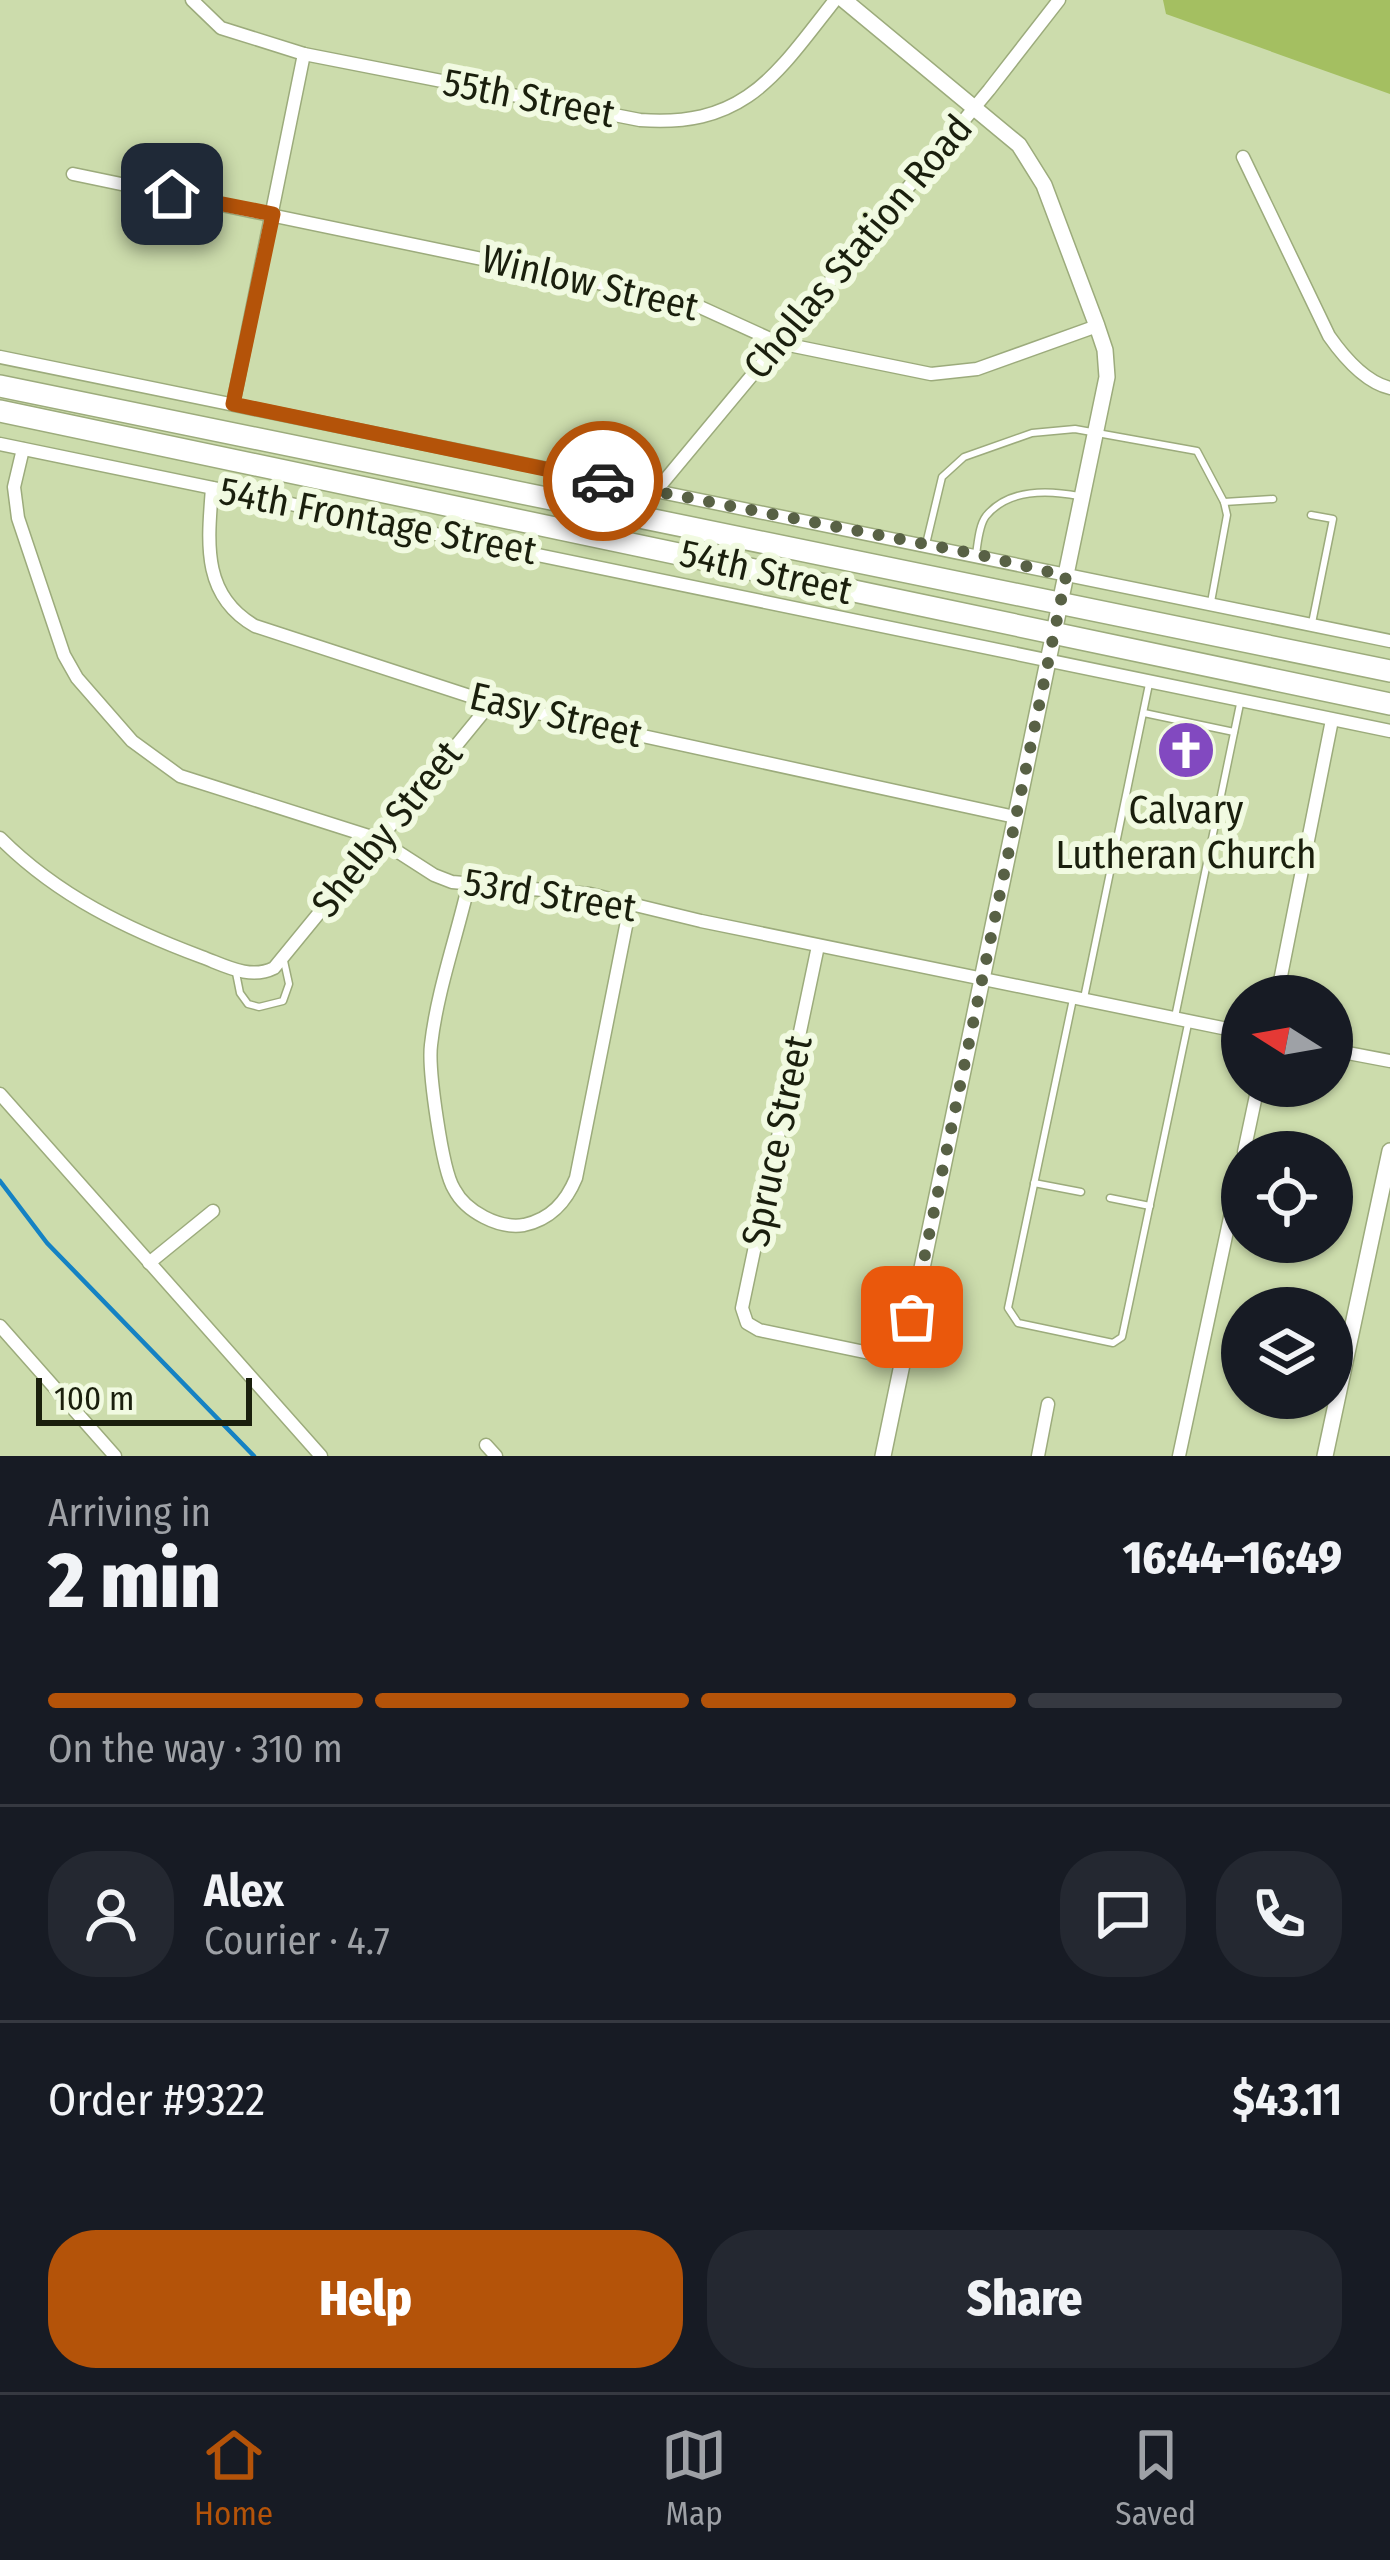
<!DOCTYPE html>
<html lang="en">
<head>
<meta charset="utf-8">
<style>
	body { margin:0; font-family:"Fira Sans Condensed",sans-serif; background:#242831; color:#f1f3f6; height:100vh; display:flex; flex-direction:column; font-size:45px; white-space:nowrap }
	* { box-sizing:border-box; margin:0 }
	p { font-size:39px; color:#9ea1a6 }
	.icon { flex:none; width:66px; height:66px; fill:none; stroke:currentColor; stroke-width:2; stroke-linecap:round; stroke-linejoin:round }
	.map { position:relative; height:1456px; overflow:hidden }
	.side { display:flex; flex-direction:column; background:#171b24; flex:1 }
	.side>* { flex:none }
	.needle { width:78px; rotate:281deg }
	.tools { position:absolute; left:1221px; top:975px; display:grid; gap:24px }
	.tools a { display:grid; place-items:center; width:132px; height:132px; border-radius:50%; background:#171b24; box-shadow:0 3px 9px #0004; font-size:60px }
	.scale { position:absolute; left:36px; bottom:30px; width:216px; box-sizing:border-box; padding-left:12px; border:6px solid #1a1f0d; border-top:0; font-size:33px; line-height:42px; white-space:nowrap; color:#1a1f0d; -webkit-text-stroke:9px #f1fae1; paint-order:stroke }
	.pin { position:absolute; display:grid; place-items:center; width:102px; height:102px; color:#fff; margin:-51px; border-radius:24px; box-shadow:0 6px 18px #0006 }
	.courier { position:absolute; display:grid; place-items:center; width:120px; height:120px; margin:-60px; border:9px solid #b45309; border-radius:50%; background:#fff; color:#222; box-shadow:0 3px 15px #0007 }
	.overview em { font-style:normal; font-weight:800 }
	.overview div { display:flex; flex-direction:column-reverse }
	.overview { display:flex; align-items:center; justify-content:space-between; height:204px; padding:0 48px }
	h1 { font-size:78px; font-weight:800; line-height:90px }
	.bar { display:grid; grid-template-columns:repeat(4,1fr); gap:18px 12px; align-content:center; height:144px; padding:0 48px }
	.bar i { height:15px; border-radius:9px; background:#363941 }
	.bar .on { background:#b45309 }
	.bar p { grid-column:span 4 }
	.line { display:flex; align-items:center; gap:30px; padding:0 48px; border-top:3px solid #363941 }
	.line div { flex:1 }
	.round { display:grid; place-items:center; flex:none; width:126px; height:126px; border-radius:48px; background:#242831 }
	.primary-button { display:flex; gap:24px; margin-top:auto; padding:24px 48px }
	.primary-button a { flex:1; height:138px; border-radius:48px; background:#b45309; color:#fff; font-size:48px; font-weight:800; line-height:138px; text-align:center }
	.primary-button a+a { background:#242831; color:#f1f3f6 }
	.tabs { display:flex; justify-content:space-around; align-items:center; height:168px; border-top:3px solid #363941; background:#171b24; font-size:33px; color:#9ea1a6 }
	.tabs a { display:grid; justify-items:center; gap:6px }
	.tabs .on { color:#b45309 }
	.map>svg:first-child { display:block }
	.green { fill:#a4bf61 }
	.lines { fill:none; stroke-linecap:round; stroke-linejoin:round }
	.stream { stroke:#1582c3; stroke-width:4.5 }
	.service-casing { stroke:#9cab7c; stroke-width:9 }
	.minor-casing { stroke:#9cab7c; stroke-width:15 }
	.tertiary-casing { stroke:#9cab7c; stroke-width:18 }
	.primary-casing { stroke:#9cab7c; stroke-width:24 }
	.service { stroke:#fff; stroke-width:6 }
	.minor { stroke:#fff; stroke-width:12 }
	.tertiary { stroke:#fff; stroke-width:15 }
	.primary { stroke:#fff; stroke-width:21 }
	.done { stroke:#586145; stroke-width:12; stroke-dasharray:0 21.6 }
	.route { stroke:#b45309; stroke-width:15 }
	.labels { text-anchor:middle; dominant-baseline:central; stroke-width:12; stroke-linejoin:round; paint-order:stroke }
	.street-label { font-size:39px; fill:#1a1f0d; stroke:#f1fae1 }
	.poi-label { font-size:39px; fill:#1a1f0d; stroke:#f1fae1 }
</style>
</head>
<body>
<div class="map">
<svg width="1390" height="1456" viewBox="0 0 1390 1456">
	<rect width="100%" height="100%" fill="#ccdcac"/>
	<polygon class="green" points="1163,0 1390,0 1390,94 1166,14"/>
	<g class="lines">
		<polyline class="stream" points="0,1181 47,1243 254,1456"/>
		<g class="service-casing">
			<g id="service">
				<polyline points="1224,502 1273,499"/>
				<polyline points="1311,515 1333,519 1312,623"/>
				<polyline points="926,544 942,477 964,457 1032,433 1075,429 1197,451 1224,502 1227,515 1211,602"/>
				<path d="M 976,554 C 978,542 979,525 986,516 C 1009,488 1048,490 1079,496"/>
				<polyline points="1144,713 1234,732"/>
				<polyline points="236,973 240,993 248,1004 259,1007 283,1001 289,984 284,961"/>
				<polyline points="1084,998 1149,684"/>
				<polyline points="1073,999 1008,1308 1018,1323 1113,1343 1122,1337 1188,1024"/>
				<polyline points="1175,1017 1240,704"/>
				<polyline points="1034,1183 1081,1192"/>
				<polyline points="1110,1198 1150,1206"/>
			</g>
		</g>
		<g class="minor-casing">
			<g id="minor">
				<path d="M 192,0 L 221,28 L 304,54 L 640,120 C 745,128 776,75 835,0"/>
				<path d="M 1243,157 L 1329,336 C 1343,356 1365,382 1390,388"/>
				<polyline points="73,174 689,302 779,343 931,374 977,369 1097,326"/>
				<polyline points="0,357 1390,641"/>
				<polyline points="233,404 304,54"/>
				<polyline points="0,444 1390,731"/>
				<polyline points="23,449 14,487 18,518 64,655 77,678 132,741 180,776 378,839 434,875 452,882 590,894 701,921 1242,1032"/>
				<path d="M 212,488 C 208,542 201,595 255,626 L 491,703 L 1015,817"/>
				<polyline points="655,492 989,90 1059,0"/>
				<path d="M 0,838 C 58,896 127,929 202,957 C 226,966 250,980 274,968 L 491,703"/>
				<path d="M 469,883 C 457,936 437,991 431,1045 C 428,1069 442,1170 454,1189 C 466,1212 499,1229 524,1225 C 551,1219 566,1202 576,1178 L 630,906"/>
				<polyline points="818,946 742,1308 747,1323 759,1330 903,1360"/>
				<polyline points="1277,996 1332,720"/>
				<polyline points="1332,1050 1390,1061"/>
				<polyline points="0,1094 321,1456"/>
				<polyline points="1244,1152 1258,1086"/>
				<polyline points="149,1263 213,1211"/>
				<polyline points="0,1326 115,1456"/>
				<polyline points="486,1445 496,1456"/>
				<polyline points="1038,1456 1048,1404"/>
				<polyline points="1179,1456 1242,1161"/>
			</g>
		</g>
		<g class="tertiary-casing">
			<g id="tertiary">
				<polyline points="844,0 1019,145 1044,185 1097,326 1105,350 1107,377 883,1456"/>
				<polyline points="1325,1456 1390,1151"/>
			</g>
		</g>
		<g class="primary-casing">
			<g id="primary">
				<polyline points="0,386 1390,671"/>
				<polyline points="0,411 1390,704"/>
			</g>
		</g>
		<use href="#service" class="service"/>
		<use href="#minor" class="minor"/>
		<use href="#tertiary" class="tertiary"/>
		<use href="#primary" class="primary"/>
	</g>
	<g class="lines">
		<polyline class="done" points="603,481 976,554 1066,576 912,1317"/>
		<polyline class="route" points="172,194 273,214 233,404 603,481"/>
	</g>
	<defs>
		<g id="church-disc" transform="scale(3)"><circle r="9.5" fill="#8249c0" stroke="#f1fae1"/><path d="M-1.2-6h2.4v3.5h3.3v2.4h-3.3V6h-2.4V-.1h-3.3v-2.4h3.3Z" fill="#fff"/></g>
	</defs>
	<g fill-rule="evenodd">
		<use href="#church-disc" x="1186" y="750"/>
	</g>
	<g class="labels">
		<g class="street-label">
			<text transform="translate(529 98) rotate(11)">55th Street</text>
			<text transform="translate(858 247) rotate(-50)">Chollas Station Road</text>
			<text transform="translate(590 283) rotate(13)">Winlow Street</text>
			<text transform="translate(378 521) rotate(11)">54th Frontage Street</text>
			<text transform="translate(766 572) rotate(13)">54th Street</text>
			<text transform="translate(556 715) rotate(13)">Easy Street</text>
			<text transform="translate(387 829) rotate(-51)">Shelby Street</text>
			<text transform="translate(550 895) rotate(9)">53rd Street</text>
			<text transform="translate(777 1141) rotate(-78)">Spruce Street</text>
		</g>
		<g class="poi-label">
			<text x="1186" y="810">Calvary<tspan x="1186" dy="45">Lutheran Church</tspan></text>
		</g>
	</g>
</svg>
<div class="tools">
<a><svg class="needle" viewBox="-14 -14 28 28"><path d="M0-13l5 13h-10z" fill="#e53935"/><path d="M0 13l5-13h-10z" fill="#9ea1a6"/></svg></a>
<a><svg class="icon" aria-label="locate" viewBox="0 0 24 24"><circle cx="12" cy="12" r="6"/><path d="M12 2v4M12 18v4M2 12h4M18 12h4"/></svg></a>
<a><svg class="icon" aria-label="layers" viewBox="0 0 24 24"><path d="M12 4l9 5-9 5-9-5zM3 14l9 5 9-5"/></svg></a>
</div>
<div class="scale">100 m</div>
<div class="pin" style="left:912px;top:1317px;background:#ea580c"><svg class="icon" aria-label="bag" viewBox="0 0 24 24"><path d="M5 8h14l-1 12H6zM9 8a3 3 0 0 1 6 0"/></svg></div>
<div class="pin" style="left:172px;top:194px;background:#1f2937"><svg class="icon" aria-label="home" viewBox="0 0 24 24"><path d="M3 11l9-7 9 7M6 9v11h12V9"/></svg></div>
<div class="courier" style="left:603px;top:481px"><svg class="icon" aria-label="car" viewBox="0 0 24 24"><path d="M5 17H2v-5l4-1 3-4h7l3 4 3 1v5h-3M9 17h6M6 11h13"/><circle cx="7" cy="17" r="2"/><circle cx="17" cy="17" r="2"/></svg></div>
</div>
<section class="side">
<div class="overview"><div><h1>2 min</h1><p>Arriving in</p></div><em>16:44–16:49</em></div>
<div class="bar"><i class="on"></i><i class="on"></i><i class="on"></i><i></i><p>On the way · 310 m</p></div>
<div class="line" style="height:216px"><a class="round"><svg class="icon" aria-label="person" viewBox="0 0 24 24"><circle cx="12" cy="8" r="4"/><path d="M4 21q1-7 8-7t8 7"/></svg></a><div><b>Alex</b><p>Courier · 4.7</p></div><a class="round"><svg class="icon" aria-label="chat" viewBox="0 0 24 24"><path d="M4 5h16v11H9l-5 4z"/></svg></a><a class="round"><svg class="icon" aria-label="phone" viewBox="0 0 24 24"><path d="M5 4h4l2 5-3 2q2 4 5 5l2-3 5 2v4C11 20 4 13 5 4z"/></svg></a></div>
<div class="line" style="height:156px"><div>Order #9322</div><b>$43.11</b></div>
<div class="primary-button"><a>Help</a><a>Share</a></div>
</section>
<nav class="tabs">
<a class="on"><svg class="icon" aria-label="home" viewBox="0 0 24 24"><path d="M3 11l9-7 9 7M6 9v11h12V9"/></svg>Home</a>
<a><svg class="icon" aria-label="map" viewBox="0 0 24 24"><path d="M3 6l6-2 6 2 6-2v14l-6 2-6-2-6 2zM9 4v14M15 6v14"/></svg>Map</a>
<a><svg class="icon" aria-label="saved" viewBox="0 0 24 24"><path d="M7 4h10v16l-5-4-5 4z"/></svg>Saved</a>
</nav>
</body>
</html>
